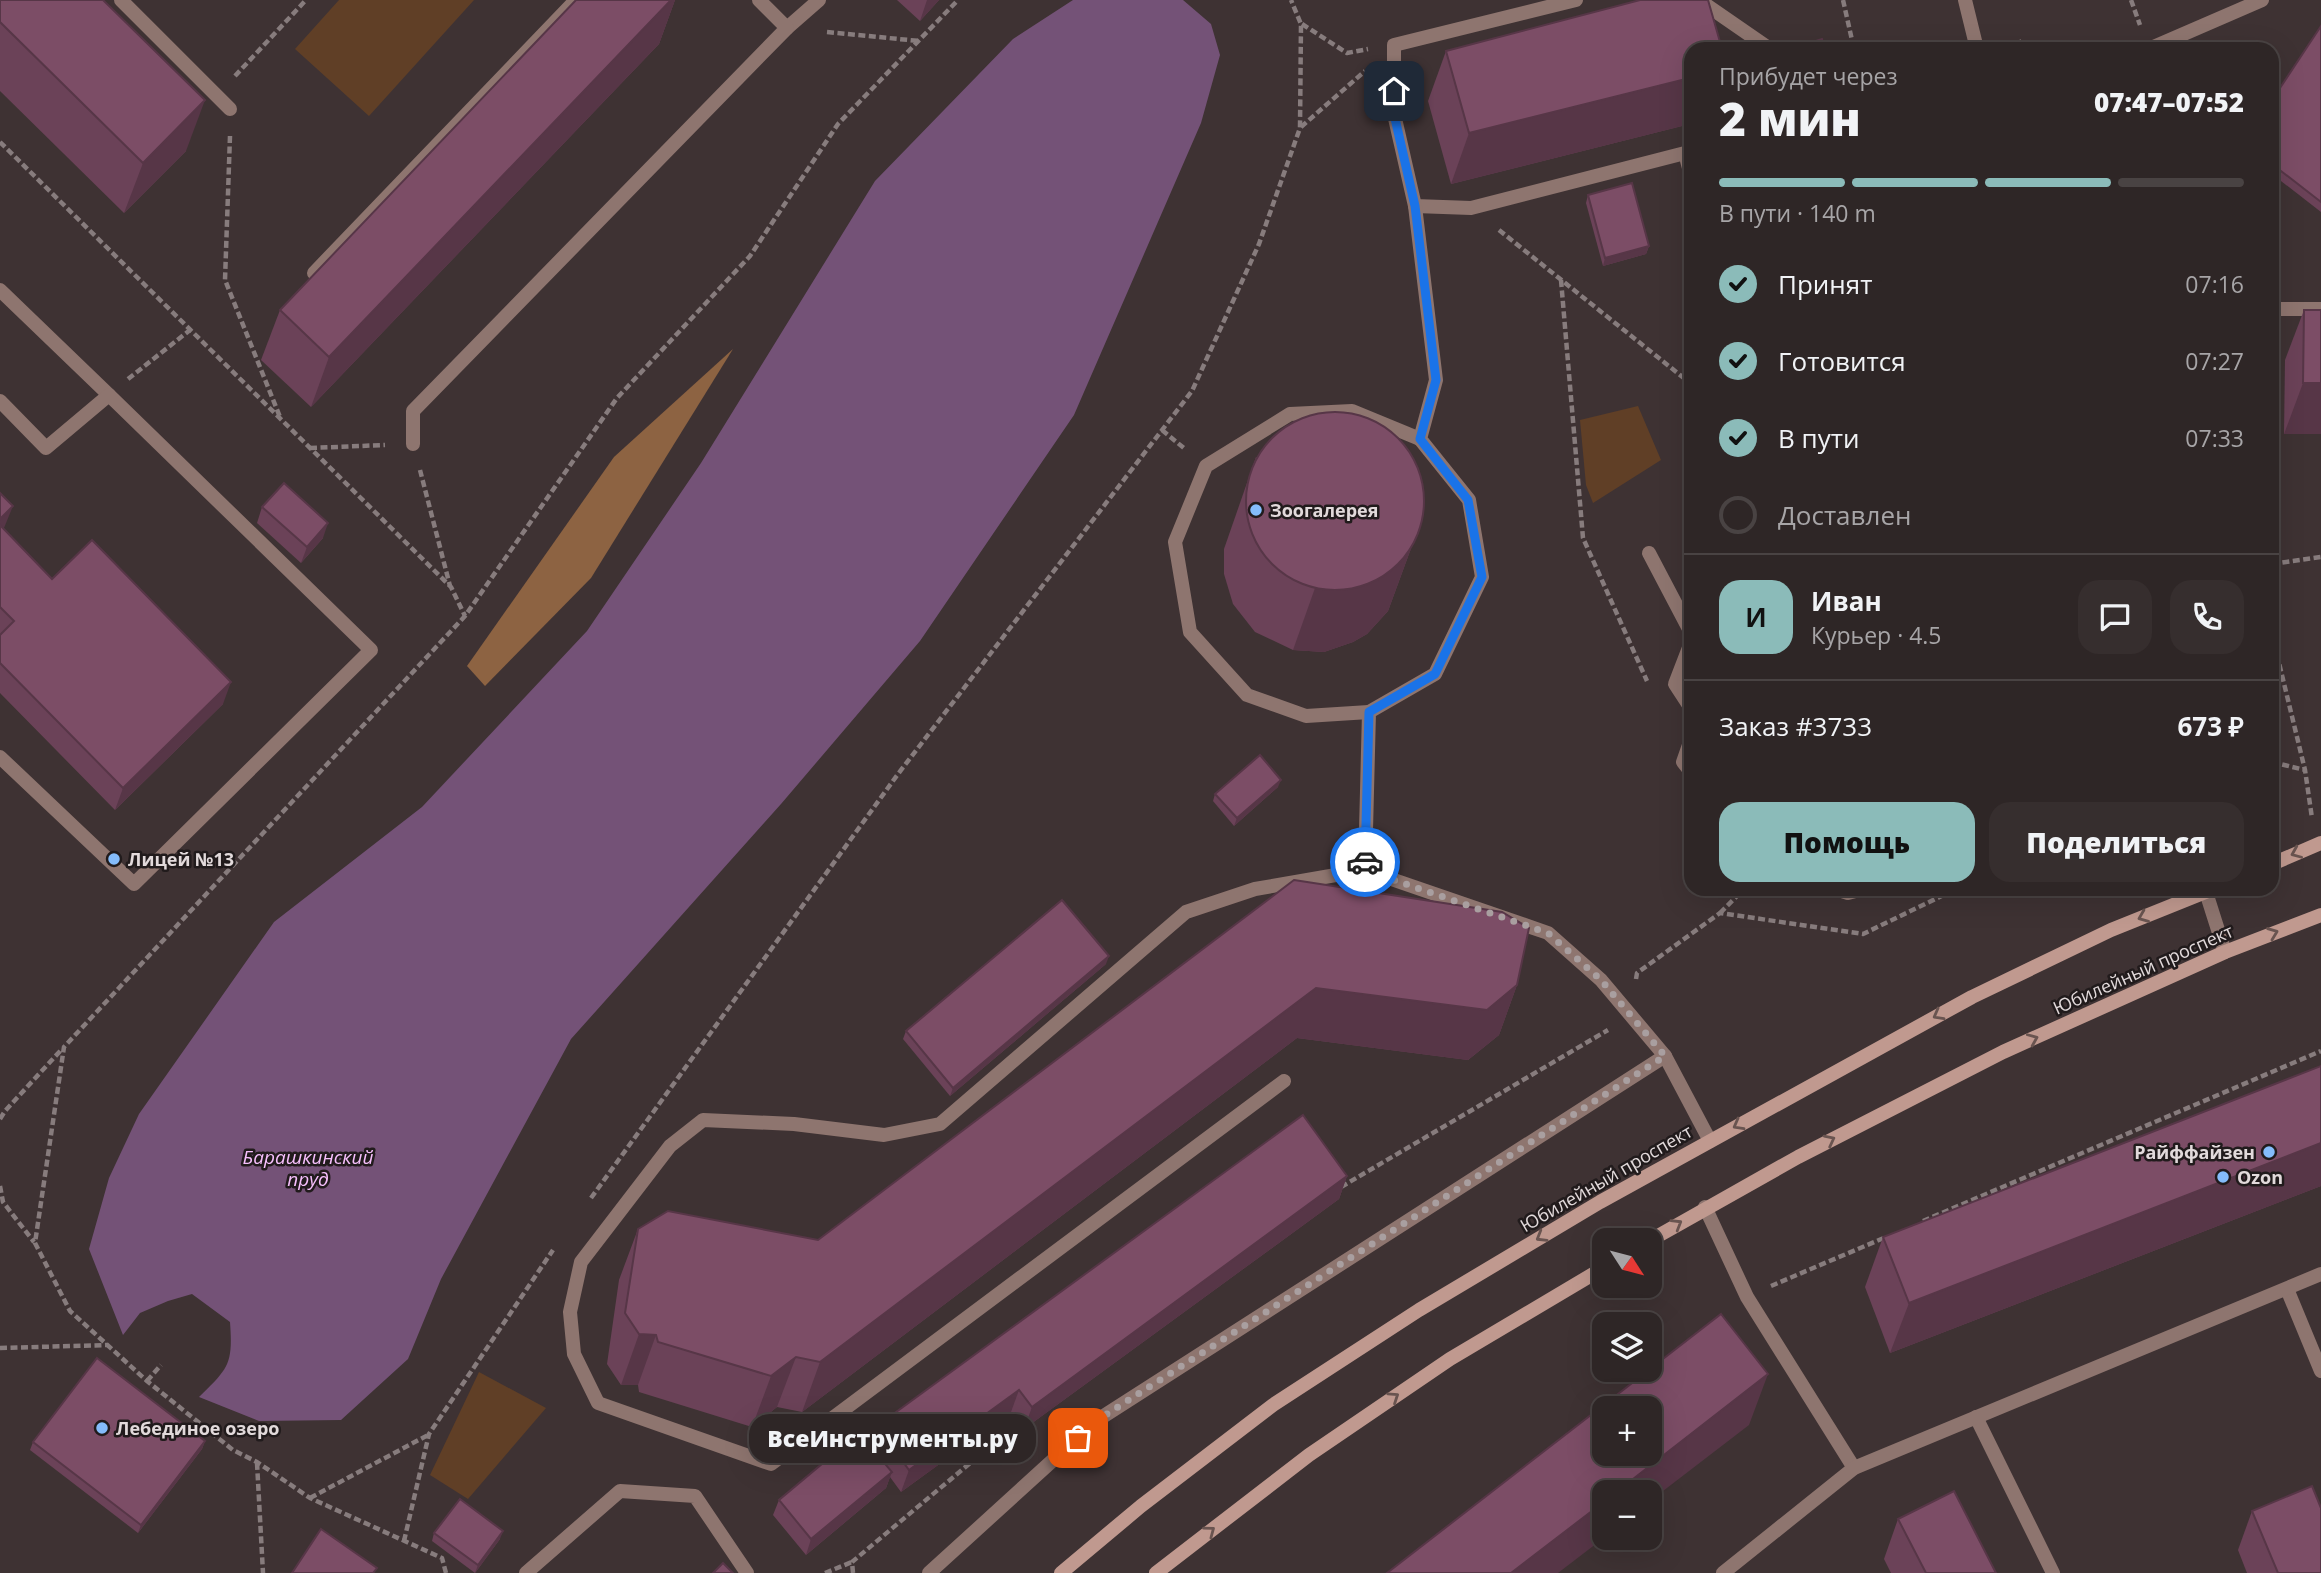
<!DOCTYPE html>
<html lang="ru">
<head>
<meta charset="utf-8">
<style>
	body { margin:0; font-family:"Open Sans",sans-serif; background:#362e2e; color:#f1f3f6; height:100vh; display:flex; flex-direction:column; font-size:26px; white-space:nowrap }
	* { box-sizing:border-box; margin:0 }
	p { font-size:23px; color:#a7a5a7 }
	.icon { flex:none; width:38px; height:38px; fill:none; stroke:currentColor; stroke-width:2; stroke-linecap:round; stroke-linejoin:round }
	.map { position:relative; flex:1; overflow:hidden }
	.drawer { position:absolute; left:1684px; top:42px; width:595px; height:854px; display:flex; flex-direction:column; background:#2e2626; border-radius:21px; box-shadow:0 7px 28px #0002,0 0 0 2px #494343 }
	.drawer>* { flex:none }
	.needle { width:46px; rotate:126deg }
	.buttons { position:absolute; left:1592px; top:1228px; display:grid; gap:14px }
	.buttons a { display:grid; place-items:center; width:70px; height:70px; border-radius:14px; background:#2e2626; box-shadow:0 7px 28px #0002,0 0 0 2px #494343; font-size:35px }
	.pin { position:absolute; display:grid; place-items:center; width:60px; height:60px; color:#fff; margin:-30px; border-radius:14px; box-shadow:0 4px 10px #0006 }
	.courier { position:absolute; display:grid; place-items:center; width:70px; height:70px; margin:-35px; border:5px solid #1a73e8; border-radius:50%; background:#fff; color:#222; box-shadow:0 2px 9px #0007 }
	.bubble { position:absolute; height:49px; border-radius:21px; background:#2e2626; box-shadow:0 7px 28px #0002,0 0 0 2px #494343; font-size:23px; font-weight:800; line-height:49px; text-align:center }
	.head em { font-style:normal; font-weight:800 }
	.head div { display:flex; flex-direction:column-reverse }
	.head { display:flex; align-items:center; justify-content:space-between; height:119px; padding:0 35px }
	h1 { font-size:46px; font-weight:800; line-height:52px }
	.bar { display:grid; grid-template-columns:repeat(4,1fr); gap:10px 7px; align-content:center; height:84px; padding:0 35px }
	.bar i { height:9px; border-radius:5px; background:#494343 }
	.bar .current { background:#8bbbb9 }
	.bar p { grid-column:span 4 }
	.line { display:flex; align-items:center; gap:18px; padding:0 35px; border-top:2px solid #494343 }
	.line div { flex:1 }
	.round { display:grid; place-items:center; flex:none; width:74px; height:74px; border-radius:21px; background:#362e2e }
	ol { padding:0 35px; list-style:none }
	li { display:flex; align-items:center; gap:21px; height:77px }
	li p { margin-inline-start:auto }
	li .icon { padding:7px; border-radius:50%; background:#8bbbb9; color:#111; stroke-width:4 }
	li:last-child { color:#a7a5a7 }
	li i { width:38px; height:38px; border:4px solid #494343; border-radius:50% }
	.action { display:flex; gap:14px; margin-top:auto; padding:14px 35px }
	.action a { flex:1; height:80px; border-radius:21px; background:#8bbbb9; color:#111; font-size:28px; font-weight:800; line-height:80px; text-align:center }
	.action a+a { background:#362e2e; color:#f1f3f6 }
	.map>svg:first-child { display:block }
	.green { fill:#603f26 }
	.forest { fill:#8d6342 }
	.water { fill:#745277 }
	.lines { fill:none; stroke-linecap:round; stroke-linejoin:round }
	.path { stroke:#877c7d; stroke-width:4.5; stroke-dasharray:7 3.5; stroke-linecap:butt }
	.service { stroke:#8e756f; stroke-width:14 }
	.minor { stroke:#8e756f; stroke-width:14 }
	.tertiary { stroke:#8e756f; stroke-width:14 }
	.secondary { stroke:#c0998f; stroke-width:14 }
	.wall { fill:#6b4258 }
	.shaded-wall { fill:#573647 }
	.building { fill:#7c4d66; stroke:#573647; stroke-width:2; fill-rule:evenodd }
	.oneway { stroke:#695450 }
	.done { stroke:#a99fa0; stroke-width:7; stroke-dasharray:0 12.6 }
	.route { stroke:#1a73e8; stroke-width:9 }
	.poi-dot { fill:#84bcfb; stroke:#211b1c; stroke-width:2.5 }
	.labels { text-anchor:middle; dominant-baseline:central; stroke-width:5; stroke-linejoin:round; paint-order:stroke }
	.poi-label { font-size:18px; font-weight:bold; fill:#e2dadb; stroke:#211b1c; text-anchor:start }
	.street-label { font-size:18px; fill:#e2dadb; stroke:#211b1c }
	.water-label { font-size:19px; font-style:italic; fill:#f6bffc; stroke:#211b1c }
</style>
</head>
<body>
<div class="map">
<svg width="2321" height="1573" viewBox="0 0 2321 1573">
	<rect width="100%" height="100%" fill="#3e3233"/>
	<g class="green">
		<polygon points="339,0 474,0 369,116 295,49"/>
		<polygon points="1638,406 1661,460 1593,503 1586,485 1580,420"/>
		<polygon points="479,1372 546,1408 468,1499 430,1475"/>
	</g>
	<polygon class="forest" points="733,349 591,578 485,686 467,666 614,457"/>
	<path class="water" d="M 1073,0 L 1183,0 L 1211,24 L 1220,55 L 1201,123 L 1074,415 L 920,641 L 781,804 L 571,1039 L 441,1279 L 408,1359 L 341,1420 L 259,1421 L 199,1397 C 229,1368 233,1364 230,1322 L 192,1294 L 168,1301 L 140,1313 L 123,1335 L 89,1249 L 109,1178 L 139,1114 L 274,922 L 422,807 L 587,631 L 701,463 L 875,181 L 1013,39 Z"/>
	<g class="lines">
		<g class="path">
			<polyline points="1843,0 1854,49"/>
			<polyline points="2131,0 2140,25"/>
			<polyline points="1302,24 1347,53 1368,49"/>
			<polyline points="827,32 919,41"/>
			<polyline points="2006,49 2024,40"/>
			<polyline points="235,76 306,0"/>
			<polyline points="1301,127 1365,71"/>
			<polyline points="230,136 225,280 280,417"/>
			<polyline points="0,142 451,587 465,616"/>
			<polyline points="1499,230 1690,383"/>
			<polyline points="1561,280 1583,538 1647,681"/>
			<polyline points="128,379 190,330"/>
			<polyline points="1162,430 1185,449"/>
			<polyline points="310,448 385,445"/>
			<polyline points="420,470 450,586"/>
			<polyline points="2272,564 2321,557"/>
			<polyline points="2272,634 2305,770 2312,818"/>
			<polyline points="2272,762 2305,770"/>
			<polyline points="1720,913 1744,889"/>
			<polyline points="1636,979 1637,973 1720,913 1863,934 1956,889"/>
			<polyline points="0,1119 5,1111 62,1049"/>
			<polyline points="0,1186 3,1202 34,1242"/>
			<polyline points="1341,1187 1608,1030"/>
			<polyline points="591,1198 898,774 1192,391 1259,244 1300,128 1301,24 1291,0"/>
			<polyline points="1923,1221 2321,1051"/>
			<polyline points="1771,1286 1886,1237"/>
			<polyline points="0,1348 108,1345"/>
			<polyline points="147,1381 161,1365"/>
			<polyline points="257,1463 263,1573"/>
			<polyline points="310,1498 428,1435"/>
			<polyline points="404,1541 429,1434 553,1250"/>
			<polyline points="446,1573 442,1558 310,1498 257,1462 233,1450 147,1381 70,1311 35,1243 64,1047 465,616 617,398 750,256 838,124 958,0"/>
			<polyline points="825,1573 852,1562"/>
			<polyline points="853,1573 852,1562 1019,1422"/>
		</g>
		<g class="service">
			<polyline points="121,0 230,109"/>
			<polyline points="1576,0 1394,45 1394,114 1415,206 1471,208 1685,153 1690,172"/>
			<polyline points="1699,0 1770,49"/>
			<polyline points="787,28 819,0"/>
			<polyline points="1415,206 1436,380 1420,439 1469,500 1482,577 1435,674 1369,712 1365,870 1548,933 1601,980 1665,1056 1710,1141"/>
			<polyline points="314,273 576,0"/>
			<polyline points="0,290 109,395"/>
			<polyline points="2272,309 2321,309"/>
			<polyline points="0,401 46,448 109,395 371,650 134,884 0,757"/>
			<polyline points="413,444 413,411 787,28 759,0"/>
			<polyline points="1649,553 1690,631"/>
			<polyline points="1690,645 1675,684 1690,707"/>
			<polyline points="1369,712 1306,716 1247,695 1190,632 1175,542 1206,466 1290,414 1352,411 1420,439"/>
			<polyline points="1690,742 1683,762 1690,771"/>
			<polyline points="1836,889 1848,893 1863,889"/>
			<polyline points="1284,1081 771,1464 598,1403 574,1354 570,1312 581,1262 670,1146 703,1120 794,1124 884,1135 940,1124 1186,912 1255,889 1365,870"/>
			<polyline points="1705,1207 1747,1297 1854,1468"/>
			<polyline points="2287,1289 2321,1371"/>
			<polyline points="1976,1417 2053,1573"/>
			<polyline points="526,1573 620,1491 695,1496 747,1573"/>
			<polyline points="929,1573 1096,1421 1665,1056"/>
			<polyline points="1723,1573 1854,1468 2321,1274"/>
		</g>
		<polyline class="minor" points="2149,49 2262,0"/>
		<g class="tertiary">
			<polyline points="1965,0 1977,49"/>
			<polyline points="2205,889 2225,952"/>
		</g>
		<g class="secondary">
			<polyline points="2272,864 2321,843"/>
			<polyline points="1649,1241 1798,1157 2003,1052 2225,952 2321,915"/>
			<polyline points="1061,1573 1141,1506 1273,1405 1419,1310 1600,1202 1972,997 2111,930 2213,889"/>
			<polyline points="1156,1573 1309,1455 1450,1359 1605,1267"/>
		</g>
	</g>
	<g class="wall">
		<polygon points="0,0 186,151 124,213 0,91"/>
		<polygon points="576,0 675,0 659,44 311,407 261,360 280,310"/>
		<polygon points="897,0 939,0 920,21"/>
		<polygon points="2321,26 2321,212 2272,174 2272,100"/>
		<polygon points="1690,49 1690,124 1451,184 1428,101 1446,51"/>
		<polygon points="1588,195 1649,246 1646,254 1603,266 1586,203"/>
		<polygon points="2304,310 2321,434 2284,434 2285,360"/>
		<polygon points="1256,457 1424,513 1388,611 1367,634 1353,642 1324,652 1293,650 1255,632 1233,604 1224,574 1224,549"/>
		<polygon points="0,493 4,529 52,579 223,704 115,810 0,693"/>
		<polygon points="262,507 323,538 301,563 257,523"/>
		<polygon points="1278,787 1234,826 1213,801 1215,794"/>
		<polygon points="1294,880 1517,985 1499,1035 1468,1060 1297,1038 802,1412 777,1407 752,1427 639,1392 638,1385 621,1385 607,1364 619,1280 638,1229 818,1240"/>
		<polygon points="1106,964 950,1096 903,1039 906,1031"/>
		<polygon points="2321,1066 2321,1186 1890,1353 1865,1287 1883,1237"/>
		<polygon points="1347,1176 1339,1199 1024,1429 1011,1412 901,1492 890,1477 886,1488 806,1555 773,1515 779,1500 870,1446 877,1426"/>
		<polygon points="205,1441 202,1449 138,1533 30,1450 33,1442"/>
		<polygon points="2252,1511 2321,1573 2247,1573 2238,1550"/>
		<polygon points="1898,1519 1996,1573 1891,1573 1884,1559"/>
		<polygon points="434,1533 500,1539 475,1573 432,1541"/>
	</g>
	<g class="shaded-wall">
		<polygon points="671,0 675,0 659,44 311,407 329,357"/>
		<polygon points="927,0 939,0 920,21"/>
		<polygon points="1690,78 1690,124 1451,184 1469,133"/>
		<polygon points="205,100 186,151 124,213 143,163"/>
		<polygon points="1649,246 1646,254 1603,266 1605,258"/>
		<polygon points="2303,383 2321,383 2321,434 2284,434"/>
		<polygon points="13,506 4,528 0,533 0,519"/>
		<polygon points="1424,513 1388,611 1367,634 1353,642 1324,652 1293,650 1315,588"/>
		<polygon points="328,523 323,538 301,563 307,547"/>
		<polygon points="231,682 223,704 115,810 123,788"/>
		<polygon points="1281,780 1278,787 1234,826 1237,818"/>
		<polygon points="1109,956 1106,964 950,1096 953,1088"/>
		<polygon points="1517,985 1499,1035 1468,1060 1297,1038 802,1412 820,1362 1316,988"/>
		<polygon points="2321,1143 2321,1186 1890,1353 1909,1303"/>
		<polygon points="1347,1176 1339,1199 1024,1429 1032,1407"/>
		<polygon points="639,1334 656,1335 638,1385 621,1385"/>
		<polygon points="796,1357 777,1407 752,1427 771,1376"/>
		<polygon points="1768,1374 1749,1425 1650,1501 1650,1493 1615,1493"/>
		<polygon points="1019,1390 1011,1412 901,1492 909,1470"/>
		<polygon points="205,1441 202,1449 138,1533 141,1525"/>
		<polygon points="892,1472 886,1488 806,1555 811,1539"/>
		<polygon points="1605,1501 1605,1537 1558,1573 1511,1573"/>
		<polygon points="503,1531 500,1539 475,1573 478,1565"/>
	</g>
	<g class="building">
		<polygon points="0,0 103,0 205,100 143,163 0,22"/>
		<polygon points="576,0 671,0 329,357 280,310"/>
		<polygon points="1640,0 1708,0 1722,49 1690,49 1690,78 1469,133 1446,51"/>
		<polygon points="2321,26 2321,202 2272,164 2272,100"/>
		<polygon points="1822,39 1824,49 1790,49"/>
		<polygon points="1632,183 1649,246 1605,258 1588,195"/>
		<polygon points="2304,310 2321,310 2321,383 2303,383"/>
		<circle cx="1335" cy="501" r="89"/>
		<polygon points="284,483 328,523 307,547 262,507"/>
		<polygon points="0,493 13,506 0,519"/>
		<polygon points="0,525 52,579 92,540 231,682 123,788 0,663 0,635 14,621 0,607"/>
		<polygon points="1260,755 1281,780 1237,818 1215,794"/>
		<polygon points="1294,880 1502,912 1529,928 1517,985 1487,1010 1316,988 820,1362 796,1357 771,1376 658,1342 656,1335 639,1334 625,1313 638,1229 668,1211 818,1240"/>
		<polygon points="1062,900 1109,956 953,1088 906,1031"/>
		<polygon points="2321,1066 2321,1143 1909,1303 1883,1237"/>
		<polygon points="1303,1115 1347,1176 1032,1407 1019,1390 909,1470 877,1426"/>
		<path d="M 1721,1314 L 1768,1374 L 1615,1493 L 1605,1493 L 1605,1501 L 1511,1573 L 1387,1573 L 1649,1370 L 1650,1370 L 1650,1369 ZM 1605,1409 L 1650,1409 L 1650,1454 L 1605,1454 Z"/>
		<polygon points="97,1358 205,1441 141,1525 33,1442"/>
		<polygon points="859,1433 892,1472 811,1539 779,1500"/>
		<polygon points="2312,1486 2321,1508 2321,1573 2278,1573 2252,1511"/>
		<polygon points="1954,1491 1996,1573 1926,1573 1898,1519"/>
		<polygon points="460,1499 503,1531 478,1565 434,1533"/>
		<polygon points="321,1529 377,1568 373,1573 292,1573"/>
		<polygon points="723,1563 733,1573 713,1573"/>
	</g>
	<defs><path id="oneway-chevron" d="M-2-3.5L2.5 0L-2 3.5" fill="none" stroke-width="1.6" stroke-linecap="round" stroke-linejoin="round" transform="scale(1.75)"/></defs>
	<g class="oneway">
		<use href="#oneway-chevron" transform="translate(2296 853) rotate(157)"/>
		<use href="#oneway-chevron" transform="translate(2143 917) rotate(158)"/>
		<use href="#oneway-chevron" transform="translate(2273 933) rotate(-21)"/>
		<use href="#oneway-chevron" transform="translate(1938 1015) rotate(151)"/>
		<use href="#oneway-chevron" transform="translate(2033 1039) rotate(-23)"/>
		<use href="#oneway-chevron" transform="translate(1738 1125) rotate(151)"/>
		<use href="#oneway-chevron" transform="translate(1830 1140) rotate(-27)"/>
		<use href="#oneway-chevron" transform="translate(1677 1224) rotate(-31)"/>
		<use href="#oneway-chevron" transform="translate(1541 1237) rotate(149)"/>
		<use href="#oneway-chevron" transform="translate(1394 1397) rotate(-34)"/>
		<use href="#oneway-chevron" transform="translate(1210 1531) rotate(-37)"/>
	</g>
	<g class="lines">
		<polyline class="done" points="1078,1438 1096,1421 1665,1056 1601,980 1548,933 1365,870 1365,862"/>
		<polyline class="route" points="1365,862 1369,712 1435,674 1482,577 1468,500 1420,439 1436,380 1415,206 1394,114 1394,91"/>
	</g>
	<g class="poi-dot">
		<circle cx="1256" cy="510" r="7"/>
		<circle cx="114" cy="859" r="7"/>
		<circle cx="2269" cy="1152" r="7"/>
		<circle cx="2223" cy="1177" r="7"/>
		<circle cx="102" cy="1428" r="7"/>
	</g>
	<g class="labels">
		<g class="poi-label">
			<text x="1270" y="510">Зоогалерея</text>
			<text x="128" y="859">Лицей №13</text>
			<text x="2255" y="1152" text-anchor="end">Райффайзен</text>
			<text x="2237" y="1177">Ozon</text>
			<text x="116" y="1428">Лебединое озеро</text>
		</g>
		<g class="street-label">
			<text transform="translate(2143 969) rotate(-24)">Юбилейный проспект</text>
			<text transform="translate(1606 1178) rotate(-30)">Юбилейный проспект</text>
		</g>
		<g class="water-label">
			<text x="308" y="1157">Барашкинский<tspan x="308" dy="22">пруд</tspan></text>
		</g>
	</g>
</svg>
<div class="buttons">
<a><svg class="needle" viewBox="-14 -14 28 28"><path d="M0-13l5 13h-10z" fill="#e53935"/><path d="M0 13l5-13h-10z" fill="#a7a5a7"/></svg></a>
<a><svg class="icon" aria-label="layers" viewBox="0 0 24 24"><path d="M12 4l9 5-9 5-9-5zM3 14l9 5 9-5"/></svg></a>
<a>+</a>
<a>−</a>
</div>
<div class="pin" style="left:1078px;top:1438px;background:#ea580c"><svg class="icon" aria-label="bag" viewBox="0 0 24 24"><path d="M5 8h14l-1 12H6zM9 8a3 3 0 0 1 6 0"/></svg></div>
<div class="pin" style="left:1394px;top:91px;background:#1f2937"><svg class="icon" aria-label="home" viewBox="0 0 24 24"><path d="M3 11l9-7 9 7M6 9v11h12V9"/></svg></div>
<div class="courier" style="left:1365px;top:862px"><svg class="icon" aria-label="car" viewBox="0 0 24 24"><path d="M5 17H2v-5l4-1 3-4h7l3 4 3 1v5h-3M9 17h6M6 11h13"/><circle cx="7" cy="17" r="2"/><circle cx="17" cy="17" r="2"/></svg></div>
<div class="bubble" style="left:749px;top:1414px;width:287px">ВсеИнструменты.ру</div>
<section class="drawer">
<div class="head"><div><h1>2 мин</h1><p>Прибудет через</p></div><em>07:47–07:52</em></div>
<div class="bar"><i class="current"></i><i class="current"></i><i class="current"></i><i></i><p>В пути · 140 m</p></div>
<ol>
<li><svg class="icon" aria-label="check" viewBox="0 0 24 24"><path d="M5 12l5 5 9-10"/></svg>Принят<p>07:16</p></li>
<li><svg class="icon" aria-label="check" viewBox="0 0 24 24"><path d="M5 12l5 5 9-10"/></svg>Готовится<p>07:27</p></li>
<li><svg class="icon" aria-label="check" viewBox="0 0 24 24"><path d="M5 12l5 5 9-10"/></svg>В пути<p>07:33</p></li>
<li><i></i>Доставлен</li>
</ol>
<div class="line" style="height:126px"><b class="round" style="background:#8bbbb9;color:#111">И</b><div><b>Иван</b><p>Курьер · 4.5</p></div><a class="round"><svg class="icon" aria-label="chat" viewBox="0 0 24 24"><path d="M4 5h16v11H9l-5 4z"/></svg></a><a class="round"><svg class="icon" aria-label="phone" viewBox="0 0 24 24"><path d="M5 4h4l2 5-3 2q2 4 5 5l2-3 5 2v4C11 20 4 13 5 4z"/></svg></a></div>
<div class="line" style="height:91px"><div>Заказ #3733</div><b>673 ₽</b></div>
<div class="action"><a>Помощь</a><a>Поделиться</a></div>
</section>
</div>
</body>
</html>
